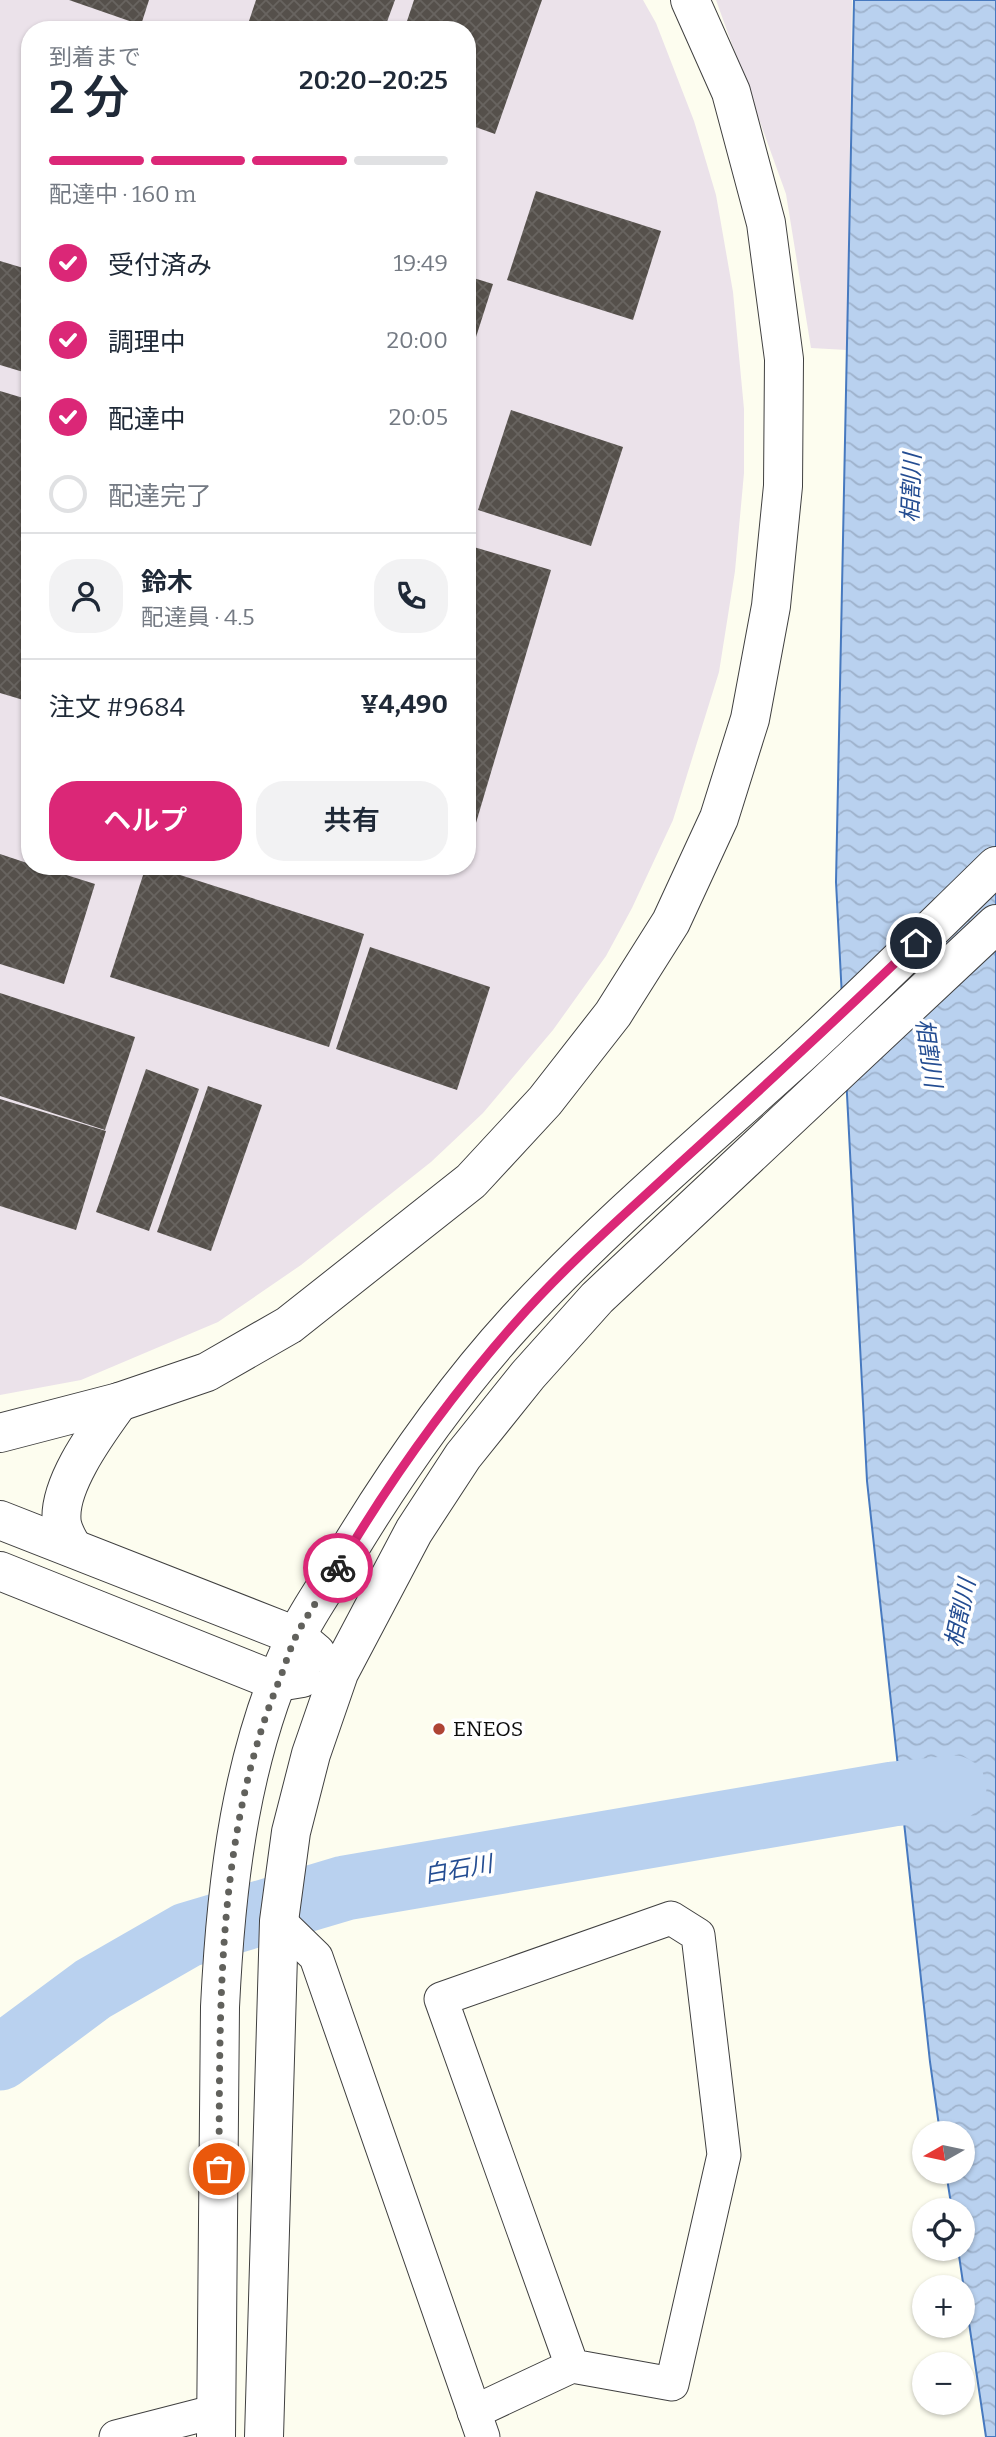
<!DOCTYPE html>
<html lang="ja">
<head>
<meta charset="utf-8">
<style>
	body { margin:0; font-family:Bitter,"Noto Sans JP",serif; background:#f2f2f3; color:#1f2937; height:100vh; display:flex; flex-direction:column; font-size:26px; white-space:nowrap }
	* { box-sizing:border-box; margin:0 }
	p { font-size:23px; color:#747a83 }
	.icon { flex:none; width:38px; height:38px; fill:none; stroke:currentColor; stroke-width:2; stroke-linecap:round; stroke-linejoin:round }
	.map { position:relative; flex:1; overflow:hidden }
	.panel { position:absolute; left:21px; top:21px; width:455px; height:854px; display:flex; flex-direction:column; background:#fff; border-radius:28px; box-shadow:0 2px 5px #0004 }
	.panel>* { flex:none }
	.needle { width:46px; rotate:261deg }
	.tools { position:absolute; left:912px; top:2121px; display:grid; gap:14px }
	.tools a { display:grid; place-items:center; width:63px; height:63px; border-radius:50%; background:#fff; box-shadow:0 2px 5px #0004; font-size:35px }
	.pin { position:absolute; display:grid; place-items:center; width:60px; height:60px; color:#fff; margin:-30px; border:4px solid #fff; border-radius:50%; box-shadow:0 2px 7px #0007 }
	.courier { position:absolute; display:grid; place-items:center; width:70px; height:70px; margin:-35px; border:5px solid #db2777; border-radius:50%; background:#fff; color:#222; box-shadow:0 2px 9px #0007 }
	.overview em { font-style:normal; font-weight:600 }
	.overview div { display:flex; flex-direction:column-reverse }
	.overview { display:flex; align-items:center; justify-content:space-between; height:119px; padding:0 28px }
	h1 { font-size:46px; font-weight:600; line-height:52px }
	.bar { display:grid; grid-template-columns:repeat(4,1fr); gap:10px 7px; align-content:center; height:84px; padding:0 28px }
	.bar i { height:9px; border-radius:5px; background:#e0e1e3 }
	.bar .selected { background:#db2777 }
	.bar p { grid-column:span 4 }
	.line { display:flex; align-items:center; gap:18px; padding:0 28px; border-top:2px solid #e0e1e3 }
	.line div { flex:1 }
	.round { display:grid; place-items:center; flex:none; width:74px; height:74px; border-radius:28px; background:#f2f2f3 }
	ol { padding:0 28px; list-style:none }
	li { display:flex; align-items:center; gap:21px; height:77px }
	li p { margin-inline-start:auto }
	li .icon { padding:7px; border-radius:50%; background:#db2777; color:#fff; stroke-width:4 }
	li:last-child { color:#747a83 }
	li i { width:38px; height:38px; border:4px solid #e0e1e3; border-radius:50% }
	.action { display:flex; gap:14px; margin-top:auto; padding:14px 28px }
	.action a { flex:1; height:80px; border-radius:28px; background:#db2777; color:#fff; font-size:28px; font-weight:600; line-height:80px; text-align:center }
	.action a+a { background:#f2f2f3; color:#1f2937 }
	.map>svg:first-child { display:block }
	.industrial { fill:#ebe2ea; fill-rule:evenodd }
	.water { fill:url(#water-waves); stroke:#4779bf; stroke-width:2 }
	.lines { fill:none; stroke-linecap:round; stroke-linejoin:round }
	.river { stroke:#b9d1ef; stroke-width:65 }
	.building { fill:url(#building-cross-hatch) }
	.minor-casing { stroke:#404040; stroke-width:35 }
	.tertiary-casing { stroke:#404040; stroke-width:40 }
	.minor { stroke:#fff; stroke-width:33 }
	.tertiary { stroke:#fff; stroke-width:38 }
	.done { stroke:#61615c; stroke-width:7; stroke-dasharray:0 12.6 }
	.route { stroke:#db2777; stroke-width:9 }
	.poi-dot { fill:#ae4434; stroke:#fff; stroke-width:2.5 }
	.labels { text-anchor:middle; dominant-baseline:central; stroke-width:7; stroke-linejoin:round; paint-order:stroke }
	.poi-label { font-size:21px; fill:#0d0d0d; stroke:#fff; text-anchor:start }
	.water-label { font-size:23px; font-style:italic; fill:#244d92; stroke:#fff }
</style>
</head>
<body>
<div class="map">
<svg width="996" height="2437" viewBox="0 0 996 2437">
	<defs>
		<pattern id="water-waves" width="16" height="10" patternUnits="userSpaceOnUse" patternTransform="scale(1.75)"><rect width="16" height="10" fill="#b9d1ef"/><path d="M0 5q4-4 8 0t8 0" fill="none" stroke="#9eb2cc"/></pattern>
		<pattern id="building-cross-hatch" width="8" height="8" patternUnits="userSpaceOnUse" patternTransform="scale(1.75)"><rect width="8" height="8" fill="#55504b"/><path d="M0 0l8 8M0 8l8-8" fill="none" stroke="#686460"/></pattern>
	</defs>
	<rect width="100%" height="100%" fill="#fdfdef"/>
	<g class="industrial">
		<path d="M 0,0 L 643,0 L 656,23 L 694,121 L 716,195 L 733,292 L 744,409 L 744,473 L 735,571 L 719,672 L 673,820 L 632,908 L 606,956 L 553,1030 L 483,1113 L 431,1162 L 301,1265 L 218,1322 L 81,1380 L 0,1395 ZM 30,30 L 467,30 L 467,866 L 30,866 Z"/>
		<polygon points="716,0 852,0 847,350 811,348 786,194"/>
	</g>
	<polygon class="water" points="854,0 996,0 996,2437 986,2437 958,2249 962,2249 962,2210 952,2210 946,2172 962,2172 962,2133 940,2133 930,2062 867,1481 836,882"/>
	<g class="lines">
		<polyline class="river" points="0,2058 93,1989 187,1935 345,1888 893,1794 954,1788"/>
	</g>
	<g class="building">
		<polygon points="69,0 149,0 141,25"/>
		<polygon points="256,0 395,0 384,30 246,30"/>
		<polygon points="414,0 542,0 495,134 467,124 467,30 404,30"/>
		<polygon points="536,191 661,231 633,320 507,280"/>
		<polygon points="0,261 30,270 30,374 0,365"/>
		<polygon points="467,276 493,284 468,362 467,361"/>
		<polygon points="0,391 30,400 30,702 0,693"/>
		<polygon points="511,410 623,447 591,546 478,510"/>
		<polygon points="467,545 551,570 473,833 467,832"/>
		<polygon points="0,854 30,864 30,866 38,866 95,884 64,984 0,964"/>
		<polygon points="146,866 152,866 364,934 329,1047 110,977"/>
		<polygon points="370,947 490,987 457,1090 336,1049"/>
		<polygon points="0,993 135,1037 105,1130 0,1096"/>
		<polygon points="146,1069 199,1089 149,1231 96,1212"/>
		<polygon points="208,1086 262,1105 211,1251 157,1232"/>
		<polygon points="0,1099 106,1131 76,1230 0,1206"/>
	</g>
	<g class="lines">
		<g class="minor-casing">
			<g id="minor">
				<polyline points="279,1921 316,1957 483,2437"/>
				<polyline points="474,2412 572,2366 441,1999 671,1918 698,1935 724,2155 672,2384 572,2366"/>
				<polyline points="116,2437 217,2411"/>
			</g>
		</g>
		<g class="tertiary-casing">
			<g id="tertiary">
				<polyline points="0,1433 119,1402 207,1372 289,1325 471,1181 545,1101 613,1014 671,922 719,818 750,719 771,606 783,486 784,359 766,223 731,92 690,0"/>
				<polyline points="0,1520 296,1636 316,1653"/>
				<path d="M 73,1548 C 68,1540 64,1533 62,1524 C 56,1487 98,1431 119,1402"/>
				<polyline points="0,1571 278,1682 302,1678"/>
				<path d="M 216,2437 L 220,2007 C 226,1881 241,1752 296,1637 C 310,1608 331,1580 348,1551 C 397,1470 453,1390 517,1320 C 603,1227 700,1145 794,1060 C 863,997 929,931 996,866"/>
				<polyline points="264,2437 279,1921 291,1832 311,1754 339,1673 414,1531 463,1456 528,1375 597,1298 996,924"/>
			</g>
		</g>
		<use href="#minor" class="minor"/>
		<use href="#tertiary" class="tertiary"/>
	</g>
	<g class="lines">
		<path class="done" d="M 219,2169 C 220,2004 216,1836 279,1681 C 285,1666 289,1651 296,1636 C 308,1613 324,1591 338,1568"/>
		<path class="route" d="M 338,1568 C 389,1482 448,1399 515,1323 C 565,1266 623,1216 679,1164 C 758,1092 838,1018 916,943"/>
	</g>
	<circle class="poi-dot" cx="439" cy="1729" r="7"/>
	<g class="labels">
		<g class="poi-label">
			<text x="453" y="1729">ENEOS</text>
		</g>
		<g class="water-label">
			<text transform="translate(911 488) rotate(-88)">相割川</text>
			<text transform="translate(929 1053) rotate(82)">相割川</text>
			<text transform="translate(960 1613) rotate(-78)">相割川</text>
			<text transform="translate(458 1869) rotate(-10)">白石川</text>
		</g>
	</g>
</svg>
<div class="tools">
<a><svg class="needle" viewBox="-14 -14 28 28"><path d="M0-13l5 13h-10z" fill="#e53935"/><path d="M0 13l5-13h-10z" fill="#747a83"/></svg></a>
<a><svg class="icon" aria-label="locate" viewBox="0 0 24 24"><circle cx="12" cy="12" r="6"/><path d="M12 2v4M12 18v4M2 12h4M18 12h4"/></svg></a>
<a>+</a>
<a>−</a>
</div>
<div class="pin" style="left:219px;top:2169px;background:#ea580c"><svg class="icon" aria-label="bag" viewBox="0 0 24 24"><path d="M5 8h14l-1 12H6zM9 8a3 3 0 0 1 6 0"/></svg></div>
<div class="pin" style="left:916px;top:943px;background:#1f2937"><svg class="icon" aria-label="home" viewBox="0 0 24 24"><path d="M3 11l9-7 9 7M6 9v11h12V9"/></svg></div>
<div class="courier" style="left:338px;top:1568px"><svg class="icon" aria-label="bike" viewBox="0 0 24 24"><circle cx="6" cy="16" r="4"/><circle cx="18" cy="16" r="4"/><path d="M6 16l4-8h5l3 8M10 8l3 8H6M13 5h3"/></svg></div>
<section class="panel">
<div class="overview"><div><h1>2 分</h1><p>到着まで</p></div><em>20:20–20:25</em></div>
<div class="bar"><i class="selected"></i><i class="selected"></i><i class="selected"></i><i></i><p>配達中 · 160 m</p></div>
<ol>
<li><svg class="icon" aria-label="check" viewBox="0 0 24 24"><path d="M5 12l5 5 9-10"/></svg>受付済み<p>19:49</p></li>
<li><svg class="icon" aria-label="check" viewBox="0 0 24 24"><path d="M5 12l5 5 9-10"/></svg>調理中<p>20:00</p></li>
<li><svg class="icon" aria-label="check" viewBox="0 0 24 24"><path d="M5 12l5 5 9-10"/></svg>配達中<p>20:05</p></li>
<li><i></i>配達完了</li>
</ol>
<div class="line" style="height:126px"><a class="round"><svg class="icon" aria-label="person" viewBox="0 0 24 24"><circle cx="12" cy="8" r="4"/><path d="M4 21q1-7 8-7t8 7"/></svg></a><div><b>鈴木</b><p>配達員 · 4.5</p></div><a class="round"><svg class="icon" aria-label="phone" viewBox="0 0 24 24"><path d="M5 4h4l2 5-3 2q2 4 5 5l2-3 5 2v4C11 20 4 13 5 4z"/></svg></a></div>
<div class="line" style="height:91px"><div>注文 #9684</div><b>¥4,490</b></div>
<div class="action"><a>ヘルプ</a><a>共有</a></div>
</section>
</div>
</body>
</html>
